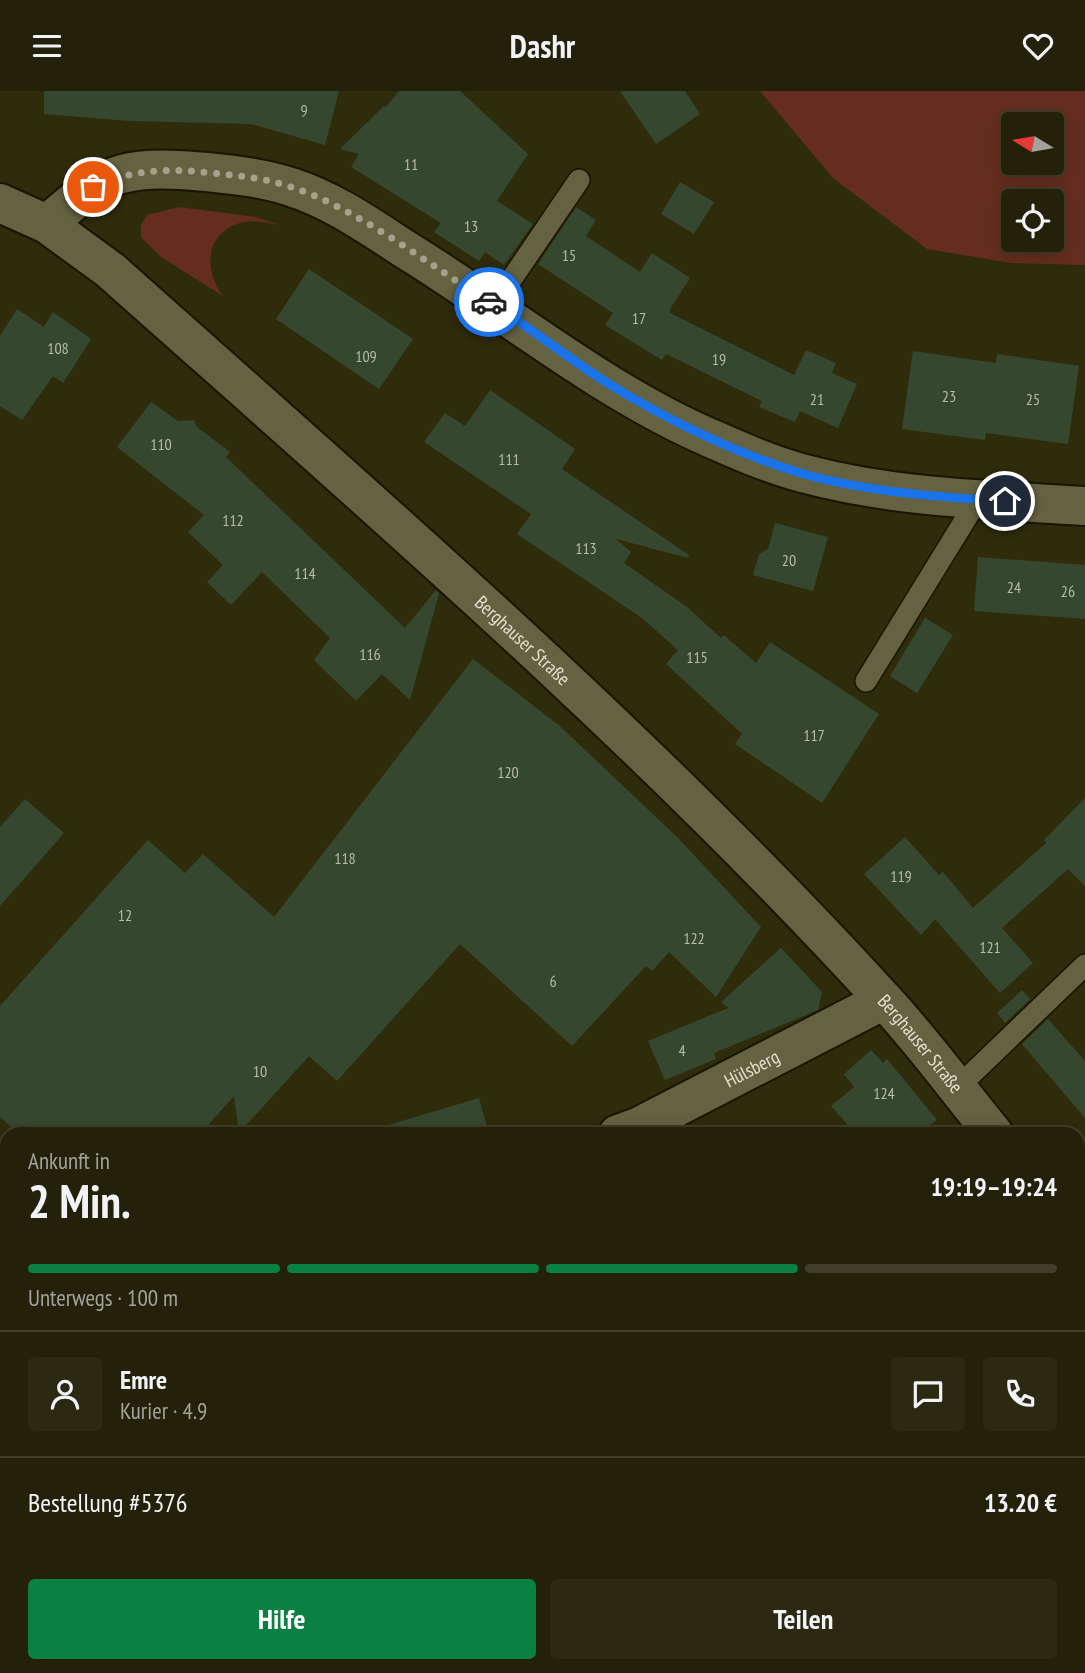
<!DOCTYPE html>
<html lang="de">
<head>
<meta charset="utf-8">
<style>
	body { margin:0; font-family:"PT Sans Narrow",sans-serif; background:#2b2912; color:#f1f3f6; height:100vh; display:flex; flex-direction:column; font-size:26px; white-space:nowrap }
	* { box-sizing:border-box; margin:0 }
	p { font-size:23px; color:#a3a39c }
	.icon { flex:none; width:38px; height:38px; fill:none; stroke:currentColor; stroke-width:2; stroke-linecap:round; stroke-linejoin:round }
	.map { position:relative; flex:1; overflow:hidden }
	.sheet { position:absolute; left:0px; top:1036px; width:1085px; height:546px; display:flex; flex-direction:column; background:#232109; border-radius:21px 21px 0 0; box-shadow:0 4px 18px #0003,0 0 0 2px #403e2a }
	.sheet>* { flex:none }
	.needle { width:46px; rotate:281deg }
	.fabs { position:absolute; left:1001px; top:21px; display:grid; gap:14px }
	.fabs a { display:grid; place-items:center; width:63px; height:63px; border-radius:7px; background:#232109; box-shadow:0 4px 18px #0003,0 0 0 2px #403e2a; font-size:35px }
	.pin { position:absolute; display:grid; place-items:center; width:60px; height:60px; color:#fff; margin:-30px; border:4px solid #fff; border-radius:50%; box-shadow:0 2px 7px #0007 }
	.courier { position:absolute; display:grid; place-items:center; width:70px; height:70px; margin:-35px; border:5px solid #1a73e8; border-radius:50%; background:#fff; color:#222; box-shadow:0 2px 9px #0007 }
	.overview em { font-style:normal; font-weight:600 }
	.overview div { display:flex; flex-direction:column-reverse }
	.overview { display:flex; align-items:center; justify-content:space-between; height:119px; padding:0 28px }
	h1 { font-size:46px; font-weight:600; line-height:52px }
	.bar { display:grid; grid-template-columns:repeat(4,1fr); gap:10px 7px; align-content:center; height:84px; padding:0 28px }
	.bar i { height:9px; border-radius:5px; background:#403e2a }
	.bar .active { background:#0b8043 }
	.bar p { grid-column:span 4 }
	.line { display:flex; align-items:center; gap:18px; padding:0 28px; border-top:2px solid #403e2a }
	.line div { flex:1 }
	.round { display:grid; place-items:center; flex:none; width:74px; height:74px; border-radius:7px; background:#2b2912 }
	.action { display:flex; gap:14px; margin-top:auto; padding:14px 28px }
	.action a { flex:1; height:80px; border-radius:7px; background:#0b8043; color:#fff; font-size:28px; font-weight:600; line-height:80px; text-align:center }
	.action a+a { background:#2b2912; color:#f1f3f6 }
	header { display:flex; justify-content:space-between; align-items:center; height:91px; padding:0 28px; background:#232109; font-size:32px; font-weight:600 }
	.map>svg:first-child { display:block }
	.green { fill:#642d1f; fill-rule:evenodd }
	.building { fill:#35482f }
	.lines { fill:none; stroke-linecap:round; stroke-linejoin:round }
	.lane-casing { stroke:#171400; stroke-width:24 }
	.street-casing { stroke:#171400; stroke-width:42 }
	.secondary-casing { stroke:#171400; stroke-width:42 }
	.lane { stroke:#656241; stroke-width:21 }
	.street { stroke:#656241; stroke-width:38 }
	.secondary { stroke:#656241; stroke-width:38 }
	.done { stroke:#a3a28b; stroke-width:7; stroke-dasharray:0 12.6 }
	.route { stroke:#1a73e8; stroke-width:9 }
	.labels { text-anchor:middle; dominant-baseline:central; stroke-width:5; stroke-linejoin:round; paint-order:stroke }
	.number-label { font-size:16px; fill:#b7bba7 }
	.street-label { font-size:19px; fill:#e2e1cf; stroke:#2f2c0c }
</style>
</head>
<body>
<header><svg class="icon" aria-label="menu" viewBox="0 0 24 24"><path d="M4 6h16M4 12h16M4 18h16"/></svg>Dashr<svg class="icon" aria-label="heart" viewBox="0 0 24 24"><path d="M12 20l-8-8c-3-5 5-10 8-4 3-6 11-1 8 4z"/></svg></header>
<div class="map">
<svg width="1085" height="1582" viewBox="0 0 1085 1582">
	<rect width="100%" height="100%" fill="#2f2c0c"/>
	<g class="green">
		<path d="M 760,0 L 1085,0 L 1085,174 L 1011,172 L 927,158 L 833,87 ZM 1013,33 L 1052,33 L 1052,72 L 1013,72 ZM 1013,110 L 1052,110 L 1052,149 L 1013,149 Z"/>
		<path d="M 179,116 L 256,126 L 279,134 C 266,132 252,128 240,132 C 204,143 204,180 223,205 L 161,166 L 141,146 L 141,134 L 147,124 Z"/>
	</g>
	<g class="building">
		<polygon points="44,0 339,0 325,54 251,33 130,30 44,23"/>
		<polygon points="399,0 460,0 528,63 497,110 533,133 504,174 485,161 479,170 434,141 441,132 351,76 359,63 340,58 384,15 386,16"/>
		<polygon points="620,0 685,0 700,23 656,53"/>
		<polygon points="680,91 714,111 694,143 661,123"/>
		<polygon points="576,116 596,129 586,145 640,181 652,162 690,187 670,218 670,222 794,284 806,259 836,272 832,282 857,293 838,337 800,320 795,331 759,316 762,310 666,263 662,269 605,234 613,222 538,173"/>
		<polygon points="309,178 413,248 379,298 276,228"/>
		<polygon points="17,218 44,236 53,221 91,248 63,292 53,285 22,329 0,315 0,245"/>
		<polygon points="913,260 996,272 997,263 1079,275 1068,353 986,342 985,349 902,338"/>
		<polygon points="490,299 575,358 562,378 689,464 688,467 616,448 631,461 624,472 687,516 721,547 724,544 756,572 770,551 879,623 822,712 735,653 742,643 666,573 678,559 642,527 517,443 531,423 424,351 445,322 465,335"/>
		<polygon points="151,311 178,330 194,329 197,336 230,361 226,366 405,537 436,499 439,502 410,609 382,583 356,610 314,569 330,547 262,481 231,514 207,491 223,474 188,441 204,424 117,356"/>
		<polygon points="775,432 828,446 813,500 753,484 759,463 768,458"/>
		<polygon points="978,466 1085,474 1085,528 974,520"/>
		<polygon points="925,527 953,544 917,602 890,585"/>
		<polygon points="473,568 561,636 677,746 761,836 716,906 669,861 652,880 646,875 572,955 460,853 337,990 309,965 239,1042 234,1005 200,1043 19,1043 0,1026 0,915 148,749 185,782 203,763 274,826"/>
		<polygon points="1085,707 1085,795 1068,778 1002,837 1033,872 1000,902 935,828 921,844 864,783 905,746 939,784 943,781 973,817 1046,752 1044,749"/>
		<polygon points="25,708 64,742 0,815 0,736"/>
		<polygon points="781,857 822,901 818,919 714,962 716,968 665,989 648,950 728,917 721,911"/>
		<polygon points="1022,899 1030,908 1005,932 997,922"/>
		<polygon points="1048,928 1085,970 1085,1027 1022,953"/>
		<polygon points="871,959 883,972 887,968 937,1029 917,1043 856,1043 831,1015 854,996 844,983"/>
		<polygon points="479,1007 489,1043 386,1043 385,1035"/>
	</g>
	<g class="lines">
		<g class="lane-casing">
			<g id="lane">
				<polyline points="494,214 579,89"/>
				<polyline points="866,590 978,408"/>
				<polyline points="958,996 1085,874"/>
			</g>
		</g>
		<g class="street-casing">
			<g id="street">
				<path d="M 47,133 C 70,114 92,91 122,83 C 151,76 179,79 207,81 C 236,84 264,87 291,96 C 335,110 373,138 411,162 C 507,222 598,296 701,343 C 733,357 768,373 802,382 C 894,407 991,409 1085,415"/>
				<path id="s1" d="M 618,1043 L 640,1035 L 884,909"/>
				<polyline points="0,1148 7,1148"/>
			</g>
		</g>
		<g class="secondary-casing">
			<g id="secondary">
				<path id="s2" d="M 0,112 L 47,133 L 110,179 C 375,415 644,646 884,909 C 923,951 957,998 994,1043"/>
				<polyline points="1078,1147 1085,1156"/>
			</g>
		</g>
		<use href="#lane" class="lane"/>
		<use href="#street" class="street"/>
		<use href="#secondary" class="secondary"/>
	</g>
	<g class="lines">
		<path class="done" d="M 93,96 C 134,78 168,77 212,82 C 239,85 265,87 291,96 C 355,116 431,175 489,211"/>
		<path class="route" d="M 489,211 C 531,237 570,269 612,295 C 670,330 735,362 800,382 C 866,401 937,406 1005,410"/>
	</g>
	<g class="labels">
		<g class="number-label">
			<text x="304" y="19">9</text>
			<text x="411" y="73">11</text>
			<text x="471" y="135">13</text>
			<text x="569" y="164">15</text>
			<text x="639" y="227">17</text>
			<text x="58" y="257">108</text>
			<text x="366" y="265">109</text>
			<text x="719" y="268">19</text>
			<text x="949" y="305">23</text>
			<text x="817" y="308">21</text>
			<text x="1033" y="308">25</text>
			<text x="161" y="353">110</text>
			<text x="509" y="368">111</text>
			<text x="233" y="429">112</text>
			<text x="586" y="457">113</text>
			<text x="789" y="469">20</text>
			<text x="305" y="482">114</text>
			<text x="1014" y="496">24</text>
			<text x="1068" y="500">26</text>
			<text x="370" y="563">116</text>
			<text x="697" y="566">115</text>
			<text x="814" y="644">117</text>
			<text x="508" y="681">120</text>
			<text x="345" y="767">118</text>
			<text x="901" y="785">119</text>
			<text x="125" y="824">12</text>
			<text x="694" y="847">122</text>
			<text x="990" y="856">121</text>
			<text x="553" y="890">6</text>
			<text x="682" y="959">4</text>
			<text x="260" y="980">10</text>
			<text x="884" y="1002">124</text>
		</g>
		<g class="street-label">
			<text stroke="none"><textPath href="#s2" startOffset="684">Berghauser Straße</textPath></text>
			<text stroke="none"><textPath href="#s2" startOffset="1251">Berghauser Straße</textPath></text>
			<text stroke="none"><textPath href="#s1" startOffset="149">Hülsberg</textPath></text>
		</g>
	</g>
</svg>
<div class="fabs">
<a><svg class="needle" viewBox="-14 -14 28 28"><path d="M0-13l5 13h-10z" fill="#e53935"/><path d="M0 13l5-13h-10z" fill="#a3a39c"/></svg></a>
<a><svg class="icon" aria-label="locate" viewBox="0 0 24 24"><circle cx="12" cy="12" r="6"/><path d="M12 2v4M12 18v4M2 12h4M18 12h4"/></svg></a>
</div>
<div class="pin" style="left:93px;top:96px;background:#ea580c"><svg class="icon" aria-label="bag" viewBox="0 0 24 24"><path d="M5 8h14l-1 12H6zM9 8a3 3 0 0 1 6 0"/></svg></div>
<div class="pin" style="left:1005px;top:410px;background:#1f2937"><svg class="icon" aria-label="home" viewBox="0 0 24 24"><path d="M3 11l9-7 9 7M6 9v11h12V9"/></svg></div>
<div class="courier" style="left:489px;top:211px"><svg class="icon" aria-label="car" viewBox="0 0 24 24"><path d="M5 17H2v-5l4-1 3-4h7l3 4 3 1v5h-3M9 17h6M6 11h13"/><circle cx="7" cy="17" r="2"/><circle cx="17" cy="17" r="2"/></svg></div>
<section class="sheet">
<div class="overview"><div><h1>2 Min.</h1><p>Ankunft in</p></div><em>19:19–19:24</em></div>
<div class="bar"><i class="active"></i><i class="active"></i><i class="active"></i><i></i><p>Unterwegs · 100 m</p></div>
<div class="line" style="height:126px"><a class="round"><svg class="icon" aria-label="person" viewBox="0 0 24 24"><circle cx="12" cy="8" r="4"/><path d="M4 21q1-7 8-7t8 7"/></svg></a><div><b>Emre</b><p>Kurier · 4.9</p></div><a class="round"><svg class="icon" aria-label="chat" viewBox="0 0 24 24"><path d="M4 5h16v11H9l-5 4z"/></svg></a><a class="round"><svg class="icon" aria-label="phone" viewBox="0 0 24 24"><path d="M5 4h4l2 5-3 2q2 4 5 5l2-3 5 2v4C11 20 4 13 5 4z"/></svg></a></div>
<div class="line" style="height:91px"><div>Bestellung #5376</div><b>13.20 €</b></div>
<div class="action"><a>Hilfe</a><a>Teilen</a></div>
</section>
</div>
</body>
</html>
